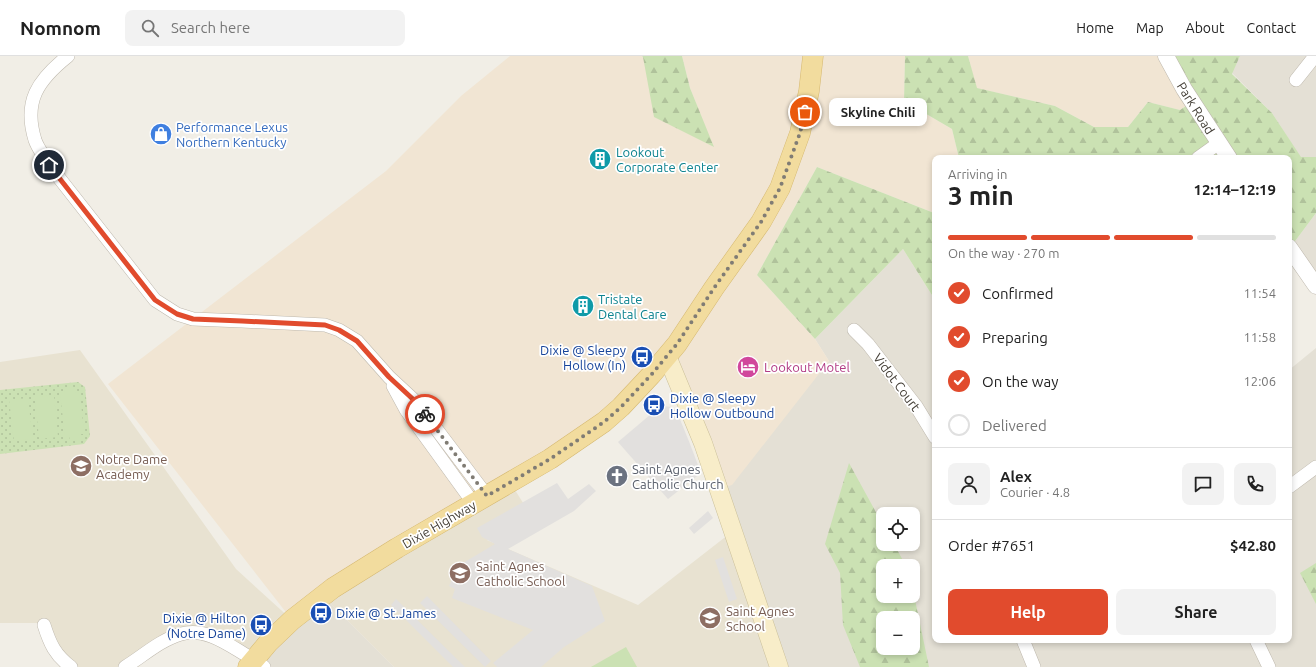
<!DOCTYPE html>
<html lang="en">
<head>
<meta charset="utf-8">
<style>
	body { margin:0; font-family:Ubuntu,sans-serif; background:#f2f2f2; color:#222; height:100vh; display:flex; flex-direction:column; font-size:15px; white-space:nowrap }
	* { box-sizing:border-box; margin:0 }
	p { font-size:13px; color:#767676 }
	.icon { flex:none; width:22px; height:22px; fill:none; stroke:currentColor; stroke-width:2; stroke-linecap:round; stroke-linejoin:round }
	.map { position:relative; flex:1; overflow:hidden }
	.side { position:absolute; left:932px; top:99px; width:360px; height:488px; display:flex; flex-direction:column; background:#fff; border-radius:8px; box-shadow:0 2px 6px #0003 }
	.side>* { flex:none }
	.buttons { position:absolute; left:876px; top:451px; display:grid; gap:8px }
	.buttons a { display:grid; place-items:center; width:44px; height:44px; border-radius:8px; background:#fff; box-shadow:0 2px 6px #0003; font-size:20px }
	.pin { position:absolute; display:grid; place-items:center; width:34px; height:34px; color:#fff; margin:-17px; border:2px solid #fff; border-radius:50%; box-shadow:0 1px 4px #0007 }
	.courier { position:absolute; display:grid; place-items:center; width:40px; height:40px; margin:-20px; border:3px solid #e14b2d; border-radius:50%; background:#fff; color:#222; box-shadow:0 1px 5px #0007 }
	.bubble { position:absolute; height:28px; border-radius:8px; background:#fff; box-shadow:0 2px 6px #0003; font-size:13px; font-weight:700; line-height:28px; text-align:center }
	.overview em { font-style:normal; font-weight:700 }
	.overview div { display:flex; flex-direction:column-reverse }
	.overview { display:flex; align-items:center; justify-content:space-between; height:68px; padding:0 16px }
	h1 { font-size:26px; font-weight:700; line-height:30px }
	.bar { display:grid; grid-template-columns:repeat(4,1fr); gap:6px 4px; align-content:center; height:48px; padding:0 16px }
	.bar i { height:5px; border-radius:3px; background:#e0e0e0 }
	.bar .active { background:#e14b2d }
	.bar p { grid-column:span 4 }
	.line { display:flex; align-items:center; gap:10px; padding:0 16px; border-top:1px solid #e0e0e0 }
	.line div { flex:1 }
	.round { display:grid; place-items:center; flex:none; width:42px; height:42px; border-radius:8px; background:#f2f2f2 }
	ol { padding:0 16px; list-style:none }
	li { display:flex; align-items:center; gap:12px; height:44px }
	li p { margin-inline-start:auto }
	li .icon { padding:4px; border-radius:50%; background:#e14b2d; color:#fff; stroke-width:4 }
	li:last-child { color:#767676 }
	li i { width:22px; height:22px; border:2px solid #e0e0e0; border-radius:50% }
	.action { display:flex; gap:8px; margin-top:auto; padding:8px 16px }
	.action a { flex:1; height:46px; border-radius:8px; background:#e14b2d; color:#fff; font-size:16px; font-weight:700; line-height:46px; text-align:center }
	.action a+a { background:#f2f2f2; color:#222 }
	header { display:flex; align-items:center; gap:24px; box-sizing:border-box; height:56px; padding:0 20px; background:#fff; border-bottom:1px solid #e0e0e0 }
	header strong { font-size:19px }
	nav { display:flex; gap:22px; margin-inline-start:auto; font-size:14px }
	.search { width:280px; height:36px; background:#f2f2f2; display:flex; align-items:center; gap:10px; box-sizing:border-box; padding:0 14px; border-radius:8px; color:#767676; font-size:15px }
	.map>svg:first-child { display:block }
	.residential { fill:#e4e0d5; fill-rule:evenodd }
	.commercial { fill:#f1e5d3 }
	.education { fill:#e8e2d1 }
	.forest { fill:url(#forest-firs); fill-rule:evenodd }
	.park { fill:url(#park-dots) }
	.pitch { fill:#cbe1b3 }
	.parking { fill:#e2e0de }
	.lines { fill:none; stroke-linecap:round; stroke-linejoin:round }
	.minor-casing { stroke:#beb8ad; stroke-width:14 }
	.tertiary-casing { stroke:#beb8ad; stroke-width:17 }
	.secondary-casing { stroke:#cbc09a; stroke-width:19 }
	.primary-casing { stroke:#d5b870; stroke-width:21 }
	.minor { stroke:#fff; stroke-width:13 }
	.tertiary { stroke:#fff; stroke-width:16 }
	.secondary { stroke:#f8edc9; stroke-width:18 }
	.primary { stroke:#f2dc9e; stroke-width:20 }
	.done { stroke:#807c74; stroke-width:4; stroke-dasharray:0 7.2 }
	.route { stroke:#e14b2d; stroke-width:5 }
	.labels { text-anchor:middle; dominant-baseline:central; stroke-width:3.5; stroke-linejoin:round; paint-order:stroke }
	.street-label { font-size:13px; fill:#433e36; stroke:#fff }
	.shop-label { font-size:13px; fill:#366cbe; stroke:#fff; text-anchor:start }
	.culture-label { font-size:13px; fill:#0d838f; stroke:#fff; text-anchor:start }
	.transit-label { font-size:13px; fill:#164399; stroke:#fff; text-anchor:end }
	.hotel-label { font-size:13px; fill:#b23c85; stroke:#fff; text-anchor:start }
	.education-label { font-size:13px; fill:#785e54; stroke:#fff; text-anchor:start }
	.worship-label { font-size:13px; fill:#5b616d; stroke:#fff; text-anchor:start }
</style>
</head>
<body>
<header>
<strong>Nomnom</strong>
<div class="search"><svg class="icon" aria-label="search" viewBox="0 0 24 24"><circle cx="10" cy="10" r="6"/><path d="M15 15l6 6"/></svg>Search here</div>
<nav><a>Home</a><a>Map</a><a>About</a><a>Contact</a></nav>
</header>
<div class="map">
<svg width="1316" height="611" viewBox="0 0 1316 611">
	<defs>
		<pattern id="forest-firs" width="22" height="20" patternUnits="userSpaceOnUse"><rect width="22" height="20" fill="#cbe1b3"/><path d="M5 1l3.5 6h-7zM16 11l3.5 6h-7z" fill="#b0c29b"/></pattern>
		<pattern id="park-dots" width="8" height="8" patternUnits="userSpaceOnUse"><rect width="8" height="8" fill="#cbe1b3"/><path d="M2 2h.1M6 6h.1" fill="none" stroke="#b0c29b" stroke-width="1.8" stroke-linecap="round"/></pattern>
	</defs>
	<rect width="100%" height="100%" fill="#f1eee6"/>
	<g class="residential">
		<polygon points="1240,0 1316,0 1316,101 1301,102 1272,57 1232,17"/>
		<polygon points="1316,157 1316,230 1290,192"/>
		<path d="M 903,193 L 935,244 L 935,584 L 1289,584 L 1289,314 L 1316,292 L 1316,611 L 779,611 L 719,433 L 829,305 L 815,283 ZM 883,458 L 913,458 L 913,488 L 883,488 ZM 883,510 L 913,510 L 913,540 L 883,540 ZM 883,562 L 913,562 L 913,592 L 883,592 Z"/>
		<polygon points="323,540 394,611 264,611 268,587"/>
	</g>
	<g class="commercial">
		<polygon points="510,0 642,0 713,91 690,32 682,0 905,0 904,45 952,73 959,102 935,102 934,157 817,111 757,219 815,283 829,305 732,429 719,433 667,300 621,351 292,564 108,328 386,115 461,40"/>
		<polygon points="968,0 1166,0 1192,46 1180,54 1148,46 1128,71 1094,71 1055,50 976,32"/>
	</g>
	<g class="education">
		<polygon points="80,294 236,513 292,564 254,603 191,577 125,611 71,611 40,567 0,567 0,306"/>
		<polygon points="510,426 530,458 487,484 638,549 733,475 779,611 394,611 323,540"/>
	</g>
	<g class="forest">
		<polygon points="642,0 682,0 690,32 714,91 654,61 643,1"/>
		<polygon points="905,0 968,0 977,32 1055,50 1094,71 1128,71 1148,46 1180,54 1192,46 1166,0 1240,0 1232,18 1272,57 1301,101 1316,101 1316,157 1290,192 1289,102 959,102 952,73 904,45"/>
		<polygon points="817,111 934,157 935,156 935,244 903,193 815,283 757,219"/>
		<path d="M 849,407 L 883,469 L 883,488 L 894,488 L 906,510 L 883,510 L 883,540 L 913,540 L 913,534 L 929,611 L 860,611 L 843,569 L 840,517 L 825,488 ZM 883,562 L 913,562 L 913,592 L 883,592 Z"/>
		<polygon points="1316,507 1316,548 1300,517"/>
	</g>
	<polygon class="park" points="78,326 85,331 90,380 84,388 0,398 0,334"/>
	<g class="pitch">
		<polygon points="75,331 75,337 80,336 84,378 80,378 80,384 70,385 69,380 65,380 60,338 65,338 64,332"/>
		<polygon points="54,339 58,381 39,383 35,341"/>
		<polygon points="28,342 33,383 14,385 9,344"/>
		<polygon points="626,591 637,611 591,611"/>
	</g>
	<g class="parking">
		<polygon points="663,350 672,351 677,356 690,388 701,417 668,443 618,386 657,353"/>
		<polygon points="557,427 568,443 589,428 596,435 574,455 508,493 592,530 605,565 564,591 541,611 497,611 493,607 533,574 452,542 455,533 449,530 458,510 495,488 482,481 477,472"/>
		<polygon points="708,455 713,462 694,478 689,472"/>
		<polygon points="723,501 737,543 729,546 715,504"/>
		<polygon points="427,540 491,605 485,611 420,547"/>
		<polygon points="396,543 465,611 453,611 391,549"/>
	</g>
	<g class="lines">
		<g class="minor-casing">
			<g id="minor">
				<path d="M 68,0 C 38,24 23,45 35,84 C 38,93 45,101 49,109 L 155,244 L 177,258 L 193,263 L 242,265 L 325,269 L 339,274 L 357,285 L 389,321 L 416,346 L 487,440"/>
				<polyline points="1296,24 1315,0"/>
				<polyline points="1198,102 1219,87"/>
				<polyline points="854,274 868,288 916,350 935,381"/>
				<polyline points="393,330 406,354 474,448"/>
				<polyline points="1289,431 1316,411"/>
				<path d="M 44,569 C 50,588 55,599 71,611"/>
				<polyline points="1023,584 1034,611"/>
				<polyline points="1256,584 1269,611"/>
				<path d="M 125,611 C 143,600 160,584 181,578 C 203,572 223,585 241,596 C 249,601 257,605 264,611"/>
			</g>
		</g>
		<g class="tertiary-casing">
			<g id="tertiary">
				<polyline points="1166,0 1184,33 1229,102"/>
				<polyline points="1289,191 1316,230"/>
			</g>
		</g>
		<g class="secondary-casing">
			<polyline id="secondary" points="667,300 703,387 779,611"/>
		</g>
		<g class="primary-casing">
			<polyline id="primary" points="248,611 268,587 292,564 333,532 397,492 550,403 604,366 621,351 651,319 677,288 714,232 761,166 780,132 800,77 809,35 813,0"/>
		</g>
		<use href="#minor" class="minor"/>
		<use href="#tertiary" class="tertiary"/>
		<use href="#secondary" class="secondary"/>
		<use href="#primary" class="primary"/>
	</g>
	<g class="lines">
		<polyline class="done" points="425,358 487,440 550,403 604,366 621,351 651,319 677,288 714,232 761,166 780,132 800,77 805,56"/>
		<polyline class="route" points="49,109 155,244 177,258 193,263 242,265 325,269 339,274 357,285 389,321 416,346 425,358"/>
	</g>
	<defs>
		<g id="shop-disc" transform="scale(1.15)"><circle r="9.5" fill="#3f7fe0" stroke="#fff"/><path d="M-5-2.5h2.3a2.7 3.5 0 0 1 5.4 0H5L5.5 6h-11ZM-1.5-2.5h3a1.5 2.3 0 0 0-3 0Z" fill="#fff"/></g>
		<g id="building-disc" transform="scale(1.15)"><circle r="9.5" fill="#0f9aa8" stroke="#fff"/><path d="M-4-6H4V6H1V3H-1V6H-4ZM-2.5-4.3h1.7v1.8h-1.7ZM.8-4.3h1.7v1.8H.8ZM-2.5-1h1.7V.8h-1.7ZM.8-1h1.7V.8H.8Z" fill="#fff"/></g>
		<g id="bus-disc" transform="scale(1.15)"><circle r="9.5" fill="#1a4fb4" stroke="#fff"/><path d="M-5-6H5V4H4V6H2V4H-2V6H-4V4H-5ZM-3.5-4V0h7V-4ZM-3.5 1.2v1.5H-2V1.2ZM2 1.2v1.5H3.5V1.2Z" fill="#fff"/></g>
		<g id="hotel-disc" transform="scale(1.15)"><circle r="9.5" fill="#d1479c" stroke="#fff"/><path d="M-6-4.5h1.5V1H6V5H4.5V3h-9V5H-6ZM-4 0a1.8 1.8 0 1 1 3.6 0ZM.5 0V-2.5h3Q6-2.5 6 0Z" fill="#fff"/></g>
		<g id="school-disc" transform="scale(1.15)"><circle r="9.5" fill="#8d6e63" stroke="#fff"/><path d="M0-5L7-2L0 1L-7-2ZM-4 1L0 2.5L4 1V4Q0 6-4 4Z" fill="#fff"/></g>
		<g id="church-disc" transform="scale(1.15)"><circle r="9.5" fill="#6b7280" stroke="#fff"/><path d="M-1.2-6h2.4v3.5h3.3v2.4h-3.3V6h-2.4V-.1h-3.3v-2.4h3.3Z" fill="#fff"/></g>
	</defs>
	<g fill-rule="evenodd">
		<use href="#shop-disc" x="161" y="78"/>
		<use href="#building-disc" x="600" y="103"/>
		<use href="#building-disc" x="583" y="250"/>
		<use href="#bus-disc" x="642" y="301"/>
		<use href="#hotel-disc" x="748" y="311"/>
		<use href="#bus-disc" x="654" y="349"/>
		<use href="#school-disc" x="81" y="410"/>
		<use href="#church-disc" x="617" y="420"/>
		<use href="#school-disc" x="460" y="517"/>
		<use href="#bus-disc" x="321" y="557"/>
		<use href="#school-disc" x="710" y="562"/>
		<use href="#bus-disc" x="261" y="569"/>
	</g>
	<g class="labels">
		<g class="street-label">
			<text transform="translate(1196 52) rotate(58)">Park Road</text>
			<text transform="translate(897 326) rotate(53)">Vidot Court</text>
			<text transform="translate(439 468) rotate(-30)">Dixie Highway</text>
		</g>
		<g class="shop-label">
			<text x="176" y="71">Performance Lexus<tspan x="176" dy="15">Northern Kentucky</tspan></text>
		</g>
		<g class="culture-label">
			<text x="616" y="96">Lookout<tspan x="616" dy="15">Corporate Center</tspan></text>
			<text x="598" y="243">Tristate<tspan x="598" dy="15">Dental Care</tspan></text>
		</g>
		<g class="transit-label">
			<text x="626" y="294">Dixie @ Sleepy<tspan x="626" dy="15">Hollow (In)</tspan></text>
			<text x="670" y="342" text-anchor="start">Dixie @ Sleepy<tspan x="670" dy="15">Hollow Outbound</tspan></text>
			<text x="336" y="557" text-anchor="start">Dixie @ St.James</text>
			<text x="246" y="562">Dixie @ Hilton<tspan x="246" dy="15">(Notre Dame)</tspan></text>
		</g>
		<g class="hotel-label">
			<text x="764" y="311">Lookout Motel</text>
		</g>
		<g class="education-label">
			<text x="96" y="403">Notre Dame<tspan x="96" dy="15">Academy</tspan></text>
			<text x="476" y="510">Saint Agnes<tspan x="476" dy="15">Catholic School</tspan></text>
			<text x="726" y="555">Saint Agnes<tspan x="726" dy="15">School</tspan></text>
		</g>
		<g class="worship-label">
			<text x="632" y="413">Saint Agnes<tspan x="632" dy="15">Catholic Church</tspan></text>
		</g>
	</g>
</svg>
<div class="buttons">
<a><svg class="icon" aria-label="locate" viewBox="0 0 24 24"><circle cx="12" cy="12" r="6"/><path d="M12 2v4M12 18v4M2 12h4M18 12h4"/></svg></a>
<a>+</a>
<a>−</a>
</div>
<div class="pin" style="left:805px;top:56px;background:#ea580c"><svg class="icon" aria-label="bag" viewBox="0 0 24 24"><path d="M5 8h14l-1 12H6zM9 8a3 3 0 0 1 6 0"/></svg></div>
<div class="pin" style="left:49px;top:109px;background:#1f2937"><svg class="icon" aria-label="home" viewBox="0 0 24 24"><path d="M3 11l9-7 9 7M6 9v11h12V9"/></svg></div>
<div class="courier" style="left:425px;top:358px"><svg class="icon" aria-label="bike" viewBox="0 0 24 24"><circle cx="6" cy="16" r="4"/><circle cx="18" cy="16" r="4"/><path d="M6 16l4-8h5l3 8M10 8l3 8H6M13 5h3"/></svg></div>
<div class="bubble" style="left:829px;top:42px;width:98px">Skyline Chili</div>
<section class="side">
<div class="overview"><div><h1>3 min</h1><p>Arriving in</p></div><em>12:14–12:19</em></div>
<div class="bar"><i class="active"></i><i class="active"></i><i class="active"></i><i></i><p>On the way · 270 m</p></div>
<ol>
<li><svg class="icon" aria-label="check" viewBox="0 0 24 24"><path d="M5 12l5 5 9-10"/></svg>Confirmed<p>11:54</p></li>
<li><svg class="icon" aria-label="check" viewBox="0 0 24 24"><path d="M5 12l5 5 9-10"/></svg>Preparing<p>11:58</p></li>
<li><svg class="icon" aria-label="check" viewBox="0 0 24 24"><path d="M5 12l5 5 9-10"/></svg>On the way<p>12:06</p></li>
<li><i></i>Delivered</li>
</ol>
<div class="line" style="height:72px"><a class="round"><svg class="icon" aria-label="person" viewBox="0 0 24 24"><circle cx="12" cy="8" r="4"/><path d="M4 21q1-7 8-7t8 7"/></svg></a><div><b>Alex</b><p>Courier · 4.8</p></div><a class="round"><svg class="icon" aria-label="chat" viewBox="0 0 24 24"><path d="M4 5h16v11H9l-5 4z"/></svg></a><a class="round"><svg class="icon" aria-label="phone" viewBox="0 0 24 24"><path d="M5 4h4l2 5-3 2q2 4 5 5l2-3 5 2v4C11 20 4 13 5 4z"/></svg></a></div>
<div class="line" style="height:52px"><div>Order #7651</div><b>$42.80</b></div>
<div class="action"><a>Help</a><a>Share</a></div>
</section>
</div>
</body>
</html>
